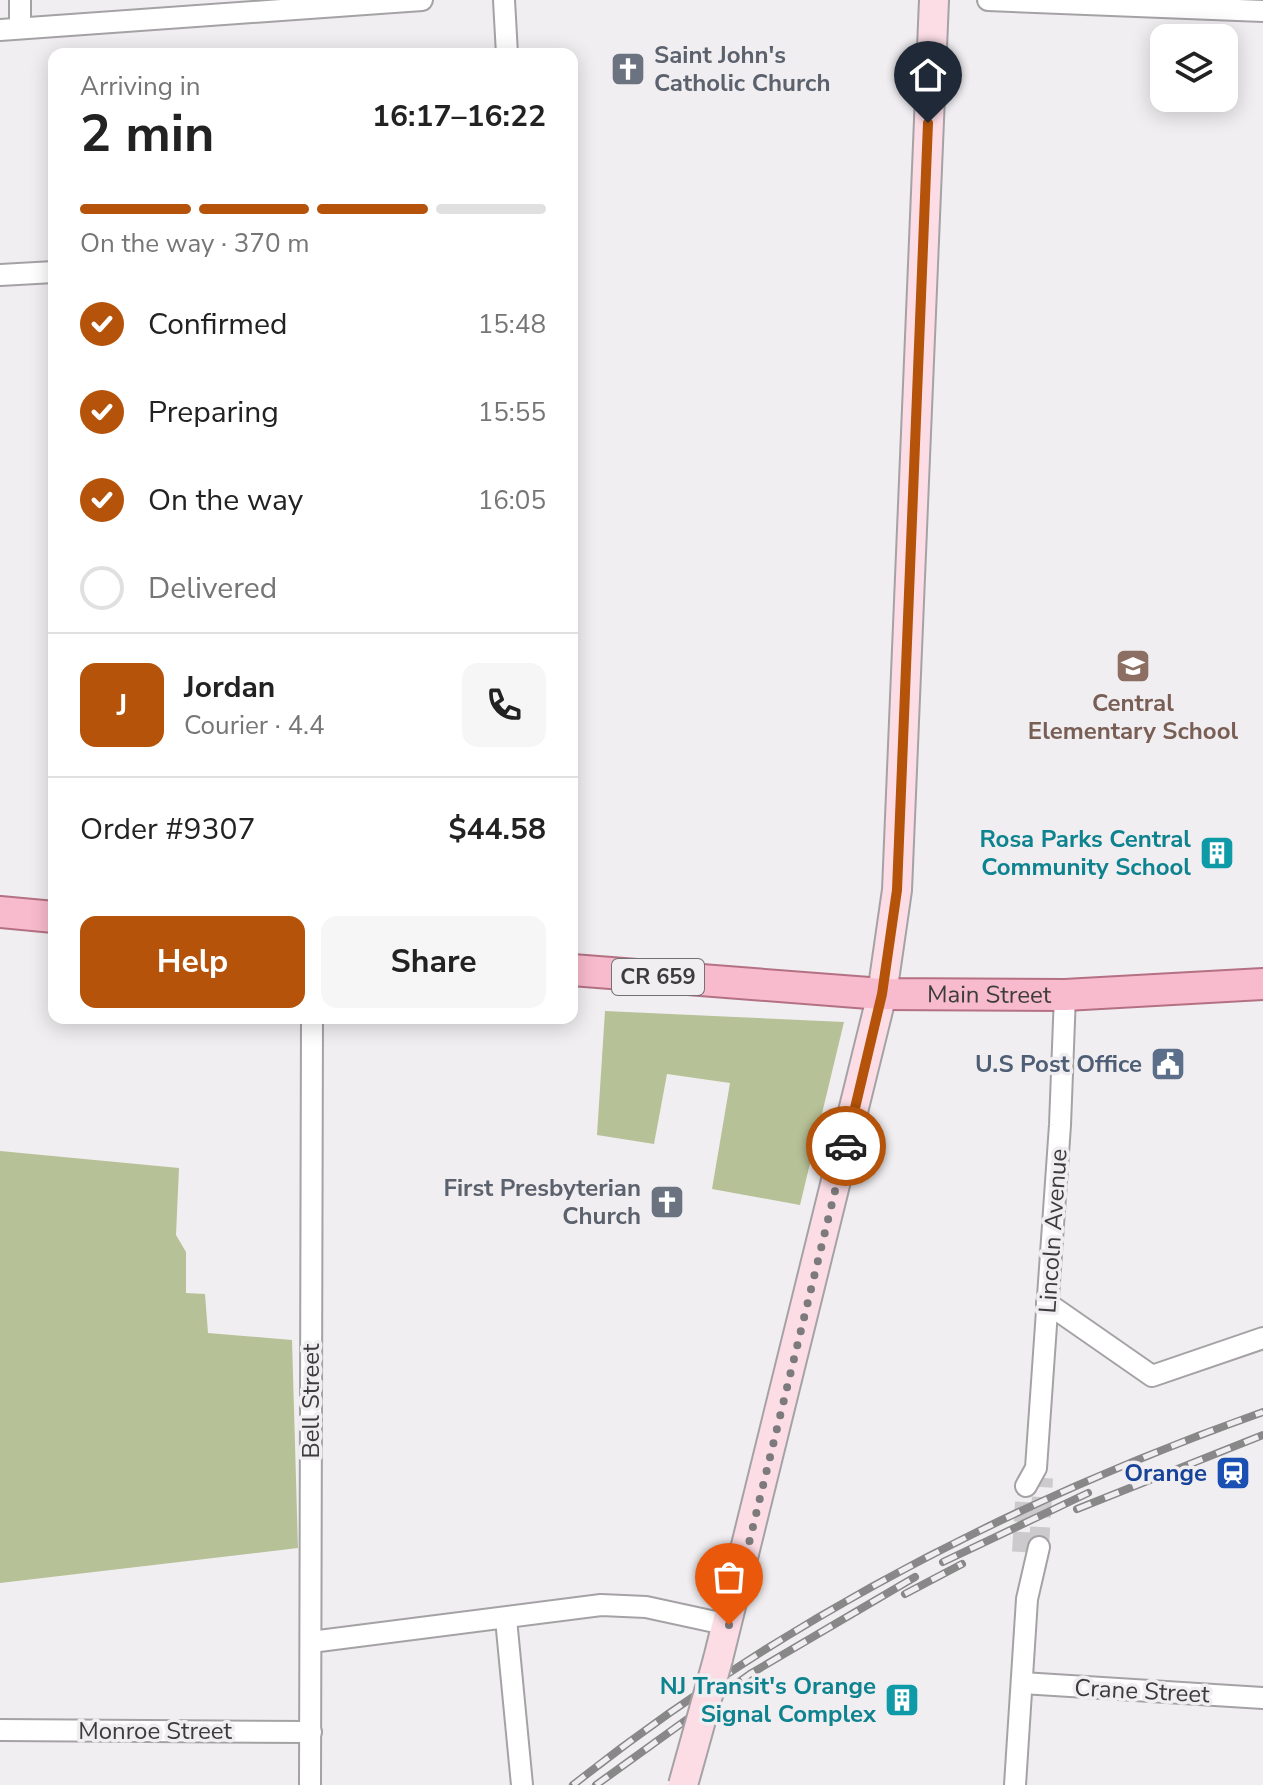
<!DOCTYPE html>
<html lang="en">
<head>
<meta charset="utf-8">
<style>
	body { margin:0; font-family:"Nunito Sans",sans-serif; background:#f6f6f6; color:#222; height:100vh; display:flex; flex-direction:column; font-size:30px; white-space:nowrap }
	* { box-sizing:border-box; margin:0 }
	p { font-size:26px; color:#767676 }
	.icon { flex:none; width:44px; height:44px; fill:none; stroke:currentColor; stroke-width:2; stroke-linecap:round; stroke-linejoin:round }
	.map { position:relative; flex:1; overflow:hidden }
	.drawer { position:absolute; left:48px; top:48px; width:530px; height:976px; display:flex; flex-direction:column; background:#fff; border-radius:16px; box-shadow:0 4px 20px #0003 }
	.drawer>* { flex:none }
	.tools { position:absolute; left:1150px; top:24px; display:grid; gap:16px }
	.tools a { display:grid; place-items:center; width:88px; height:88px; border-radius:16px; background:#fff; box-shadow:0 4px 20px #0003; font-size:40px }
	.pin { position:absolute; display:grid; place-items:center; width:68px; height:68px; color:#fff; margin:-82px -34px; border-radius:50% 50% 50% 0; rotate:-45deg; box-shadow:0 0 8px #0007 }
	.pin .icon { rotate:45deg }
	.courier { position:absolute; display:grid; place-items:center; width:80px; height:80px; margin:-40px; border:6px solid #b45309; border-radius:50%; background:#fff; color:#222; box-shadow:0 2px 10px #0007 }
	.headline em { font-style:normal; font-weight:700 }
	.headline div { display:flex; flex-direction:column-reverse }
	.headline { display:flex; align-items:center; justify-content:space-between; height:136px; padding:0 32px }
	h1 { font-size:52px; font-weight:700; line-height:60px }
	.bar { display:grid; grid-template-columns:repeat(4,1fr); gap:12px 8px; align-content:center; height:96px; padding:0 32px }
	.bar i { height:10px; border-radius:6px; background:#e0e0e0 }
	.bar .current { background:#b45309 }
	.bar p { grid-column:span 4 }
	.line { display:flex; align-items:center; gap:20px; padding:0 32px; border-top:2px solid #e0e0e0 }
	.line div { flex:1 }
	.round { display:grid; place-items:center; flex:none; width:84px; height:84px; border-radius:16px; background:#f6f6f6 }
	ol { padding:0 32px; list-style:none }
	li { display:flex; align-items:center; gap:24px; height:88px }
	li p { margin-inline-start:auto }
	li .icon { padding:8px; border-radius:50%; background:#b45309; color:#fff; stroke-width:4 }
	li:last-child { color:#767676 }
	li i { width:44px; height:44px; border:4px solid #e0e0e0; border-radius:50% }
	.cta { display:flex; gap:16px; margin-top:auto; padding:16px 32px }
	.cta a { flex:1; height:92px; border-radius:16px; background:#b45309; color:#fff; font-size:32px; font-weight:700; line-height:92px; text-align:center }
	.cta a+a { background:#f6f6f6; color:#222 }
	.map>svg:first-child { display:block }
	.green { fill:#b7c197 }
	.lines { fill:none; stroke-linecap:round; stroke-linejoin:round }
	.minor-tunnel { stroke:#cccacc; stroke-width:20; stroke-dasharray:20 10; stroke-linecap:butt }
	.minor-casing { stroke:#a5a2a5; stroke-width:24 }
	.secondary-casing { stroke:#a5a2a5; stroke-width:32 }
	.primary-casing { stroke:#b47184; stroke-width:34 }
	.minor { stroke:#fff; stroke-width:20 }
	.secondary { stroke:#fcdde6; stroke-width:28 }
	.primary { stroke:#f8bbcd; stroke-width:30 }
	.rail-casing { stroke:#898889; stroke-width:8 }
	.rail { stroke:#f0eef0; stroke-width:5; stroke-dasharray:15; stroke-linecap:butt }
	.secondary-bridge-casing { stroke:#a5a2a5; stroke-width:32; stroke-linecap:butt }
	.secondary-bridge { stroke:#fcdde6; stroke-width:28 }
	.done { stroke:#7c7a7c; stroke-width:8; stroke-dasharray:0 14.4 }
	.route { stroke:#b45309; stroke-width:10 }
	.labels { text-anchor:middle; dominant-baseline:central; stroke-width:7; stroke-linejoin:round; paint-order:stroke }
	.shield { fill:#f0eef0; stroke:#737173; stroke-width:2 }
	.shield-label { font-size:22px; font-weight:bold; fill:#3d3c3d }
	.worship-label { font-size:24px; font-weight:bold; fill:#5b616d; stroke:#f0eef0; text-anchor:start }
	.education-label { font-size:24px; font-weight:bold; fill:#785e54; stroke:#f0eef0 }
	.culture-label { font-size:24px; font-weight:bold; fill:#0d838f; stroke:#f0eef0; text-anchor:end }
	.street-label { font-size:24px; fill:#3d3c3d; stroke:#f0eef0 }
	.service-label { font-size:24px; font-weight:bold; fill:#4e5e75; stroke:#f0eef0; text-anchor:end }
	.transit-label { font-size:24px; font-weight:bold; fill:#164399; stroke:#f0eef0; text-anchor:end }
</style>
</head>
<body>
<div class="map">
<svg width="1263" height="1785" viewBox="0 0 1263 1785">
	<rect width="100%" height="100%" fill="#f0eef0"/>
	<g class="green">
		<polygon points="605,1011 844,1022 800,1205 712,1189 730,1083 667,1074 654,1144 597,1135"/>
		<polygon points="0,1151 179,1168 176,1235 186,1252 186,1293 205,1294 208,1333 292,1340 298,1548 0,1583"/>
	</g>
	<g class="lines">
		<g class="minor-tunnel">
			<polyline points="1039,1547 1043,1478"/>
			<polyline points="1022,1552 1026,1486"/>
		</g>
		<g class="minor-casing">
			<g id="minor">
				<polyline points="504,0 507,54"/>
				<polyline points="988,0 1263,11"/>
				<polyline points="20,28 20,0"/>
				<polyline points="0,30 422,0"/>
				<polyline points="0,275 54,272"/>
				<polyline points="1047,1303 1152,1376 1263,1338"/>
				<polyline points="1026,1486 1036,1468 1060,1125 1065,995"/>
				<polyline points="506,1619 522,1785"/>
				<polyline points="311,1642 601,1605 646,1607 729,1625"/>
				<polyline points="1022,1683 1263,1698"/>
				<polyline points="0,1730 311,1732"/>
				<polyline points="310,1785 312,1018"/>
				<polyline points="1015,1785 1027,1599 1039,1547"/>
			</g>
		</g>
		<g class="secondary-casing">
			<polyline id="secondary" points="718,1659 882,994 897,890 934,0"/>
		</g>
		<g class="primary-casing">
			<g id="primary">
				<polyline points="0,912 54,917"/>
				<path id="s1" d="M 572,970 L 882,994 L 1065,995 L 1263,984"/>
			</g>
		</g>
		<use href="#minor" class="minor"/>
		<use href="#secondary" class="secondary"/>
		<use href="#primary" class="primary"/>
		<g class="rail-casing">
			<g id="rail">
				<polyline points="1077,1509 1263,1435"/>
				<polyline points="943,1562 1088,1493"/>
				<polyline points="905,1594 962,1564"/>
				<path d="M 573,1785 C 779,1622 1015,1500 1263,1412"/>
				<polyline points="596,1785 750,1674 915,1577"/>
			</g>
		</g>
		<use href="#rail" class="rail"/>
		<g class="secondary-bridge-casing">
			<polyline id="secondary-bridge" points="683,1785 718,1659"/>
		</g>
		<use href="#secondary-bridge" class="secondary-bridge"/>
	</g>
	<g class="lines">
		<polyline class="done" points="729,1625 846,1146"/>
		<polyline class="route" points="846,1146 882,994 897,890 928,123"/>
	</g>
	<defs>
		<g id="church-square" transform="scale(1.8)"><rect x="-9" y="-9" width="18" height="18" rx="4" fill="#6b7280" stroke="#f0eef0"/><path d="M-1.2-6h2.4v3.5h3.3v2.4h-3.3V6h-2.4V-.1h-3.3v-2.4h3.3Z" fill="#fff"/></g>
		<g id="school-square" transform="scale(1.8)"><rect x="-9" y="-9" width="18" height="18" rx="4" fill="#8d6e63" stroke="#f0eef0"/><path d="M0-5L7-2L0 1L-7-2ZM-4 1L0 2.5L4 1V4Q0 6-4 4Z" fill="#fff"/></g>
		<g id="building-square" transform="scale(1.8)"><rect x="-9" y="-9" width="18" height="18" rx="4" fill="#0f9aa8" stroke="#f0eef0"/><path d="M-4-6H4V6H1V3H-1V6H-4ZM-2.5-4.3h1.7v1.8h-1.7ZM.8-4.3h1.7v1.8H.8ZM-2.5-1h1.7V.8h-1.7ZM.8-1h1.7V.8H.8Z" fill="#fff"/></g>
		<g id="civic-square" transform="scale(1.8)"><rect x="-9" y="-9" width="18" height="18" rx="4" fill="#5c6f8a" stroke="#f0eef0"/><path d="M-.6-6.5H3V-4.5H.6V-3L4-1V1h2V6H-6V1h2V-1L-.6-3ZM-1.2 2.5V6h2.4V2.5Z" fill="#fff"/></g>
		<g id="station-square" transform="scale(1.8)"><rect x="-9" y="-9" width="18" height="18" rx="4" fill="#1a4fb4" stroke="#f0eef0"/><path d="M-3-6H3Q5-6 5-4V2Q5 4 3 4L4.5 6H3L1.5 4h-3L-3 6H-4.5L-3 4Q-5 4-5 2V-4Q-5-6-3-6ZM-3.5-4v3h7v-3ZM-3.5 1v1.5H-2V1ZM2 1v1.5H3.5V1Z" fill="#fff"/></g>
	</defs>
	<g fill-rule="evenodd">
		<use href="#church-square" x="628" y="69"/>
		<use href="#school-square" x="1133" y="666"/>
		<use href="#building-square" x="1217" y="853"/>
		<use href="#civic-square" x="1168" y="1064"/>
		<use href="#church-square" x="667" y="1202"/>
		<use href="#station-square" x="1233" y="1473"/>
		<use href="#building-square" x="902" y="1700"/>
	</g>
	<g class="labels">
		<rect class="shield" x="612" y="959" width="92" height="36" rx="6"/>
		<g class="shield-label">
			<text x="658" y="977">CR 659</text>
		</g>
		<g class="worship-label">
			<text x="654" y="55">Saint John's<tspan x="654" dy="28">Catholic Church</tspan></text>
			<text x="641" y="1188" text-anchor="end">First Presbyterian<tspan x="641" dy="28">Church</tspan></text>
		</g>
		<g class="education-label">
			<text x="1133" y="703">Central<tspan x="1133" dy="28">Elementary School</tspan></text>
		</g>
		<g class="culture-label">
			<text x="1191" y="839">Rosa Parks Central<tspan x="1191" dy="28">Community School</tspan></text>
			<text x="876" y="1686">NJ Transit's Orange<tspan x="876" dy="28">Signal Complex</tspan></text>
		</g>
		<g class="street-label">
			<text stroke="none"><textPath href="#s1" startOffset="418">Main Street</textPath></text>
			<text transform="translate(1053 1231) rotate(-86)">Lincoln Avenue</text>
			<text transform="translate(311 1401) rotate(-90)">Bell Street</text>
			<text transform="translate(1142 1691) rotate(3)">Crane Street</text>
			<text x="155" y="1731">Monroe Street</text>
		</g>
		<g class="service-label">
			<text x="1142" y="1064">U.S Post Office</text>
		</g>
		<g class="transit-label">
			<text x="1207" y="1473">Orange</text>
		</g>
	</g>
</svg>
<div class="tools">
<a><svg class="icon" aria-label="layers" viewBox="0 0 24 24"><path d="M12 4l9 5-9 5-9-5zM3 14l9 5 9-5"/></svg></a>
</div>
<div class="pin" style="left:729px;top:1625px;background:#ea580c"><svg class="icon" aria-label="bag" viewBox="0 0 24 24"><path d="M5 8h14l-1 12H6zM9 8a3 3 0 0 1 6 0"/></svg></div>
<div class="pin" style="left:928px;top:123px;background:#1f2937"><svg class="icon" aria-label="home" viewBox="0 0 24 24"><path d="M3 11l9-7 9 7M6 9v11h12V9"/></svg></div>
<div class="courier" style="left:846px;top:1146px"><svg class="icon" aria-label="car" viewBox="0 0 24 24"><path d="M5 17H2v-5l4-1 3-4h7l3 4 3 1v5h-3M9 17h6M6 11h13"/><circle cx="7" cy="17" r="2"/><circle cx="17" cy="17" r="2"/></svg></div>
<section class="drawer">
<div class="headline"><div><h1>2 min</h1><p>Arriving in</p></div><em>16:17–16:22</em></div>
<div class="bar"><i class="current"></i><i class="current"></i><i class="current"></i><i></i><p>On the way · 370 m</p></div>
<ol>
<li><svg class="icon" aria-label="check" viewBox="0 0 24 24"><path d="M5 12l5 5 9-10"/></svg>Confirmed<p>15:48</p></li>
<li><svg class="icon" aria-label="check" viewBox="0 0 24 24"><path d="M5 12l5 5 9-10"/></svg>Preparing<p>15:55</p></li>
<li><svg class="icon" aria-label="check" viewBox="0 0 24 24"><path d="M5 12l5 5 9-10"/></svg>On the way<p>16:05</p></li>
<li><i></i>Delivered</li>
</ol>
<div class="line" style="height:144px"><b class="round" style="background:#b45309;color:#fff">J</b><div><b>Jordan</b><p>Courier · 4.4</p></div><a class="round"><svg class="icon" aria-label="phone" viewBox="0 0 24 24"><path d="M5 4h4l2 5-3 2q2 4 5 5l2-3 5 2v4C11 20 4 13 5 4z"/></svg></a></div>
<div class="line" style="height:104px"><div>Order #9307</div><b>$44.58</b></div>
<div class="cta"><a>Help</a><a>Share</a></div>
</section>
</div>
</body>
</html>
